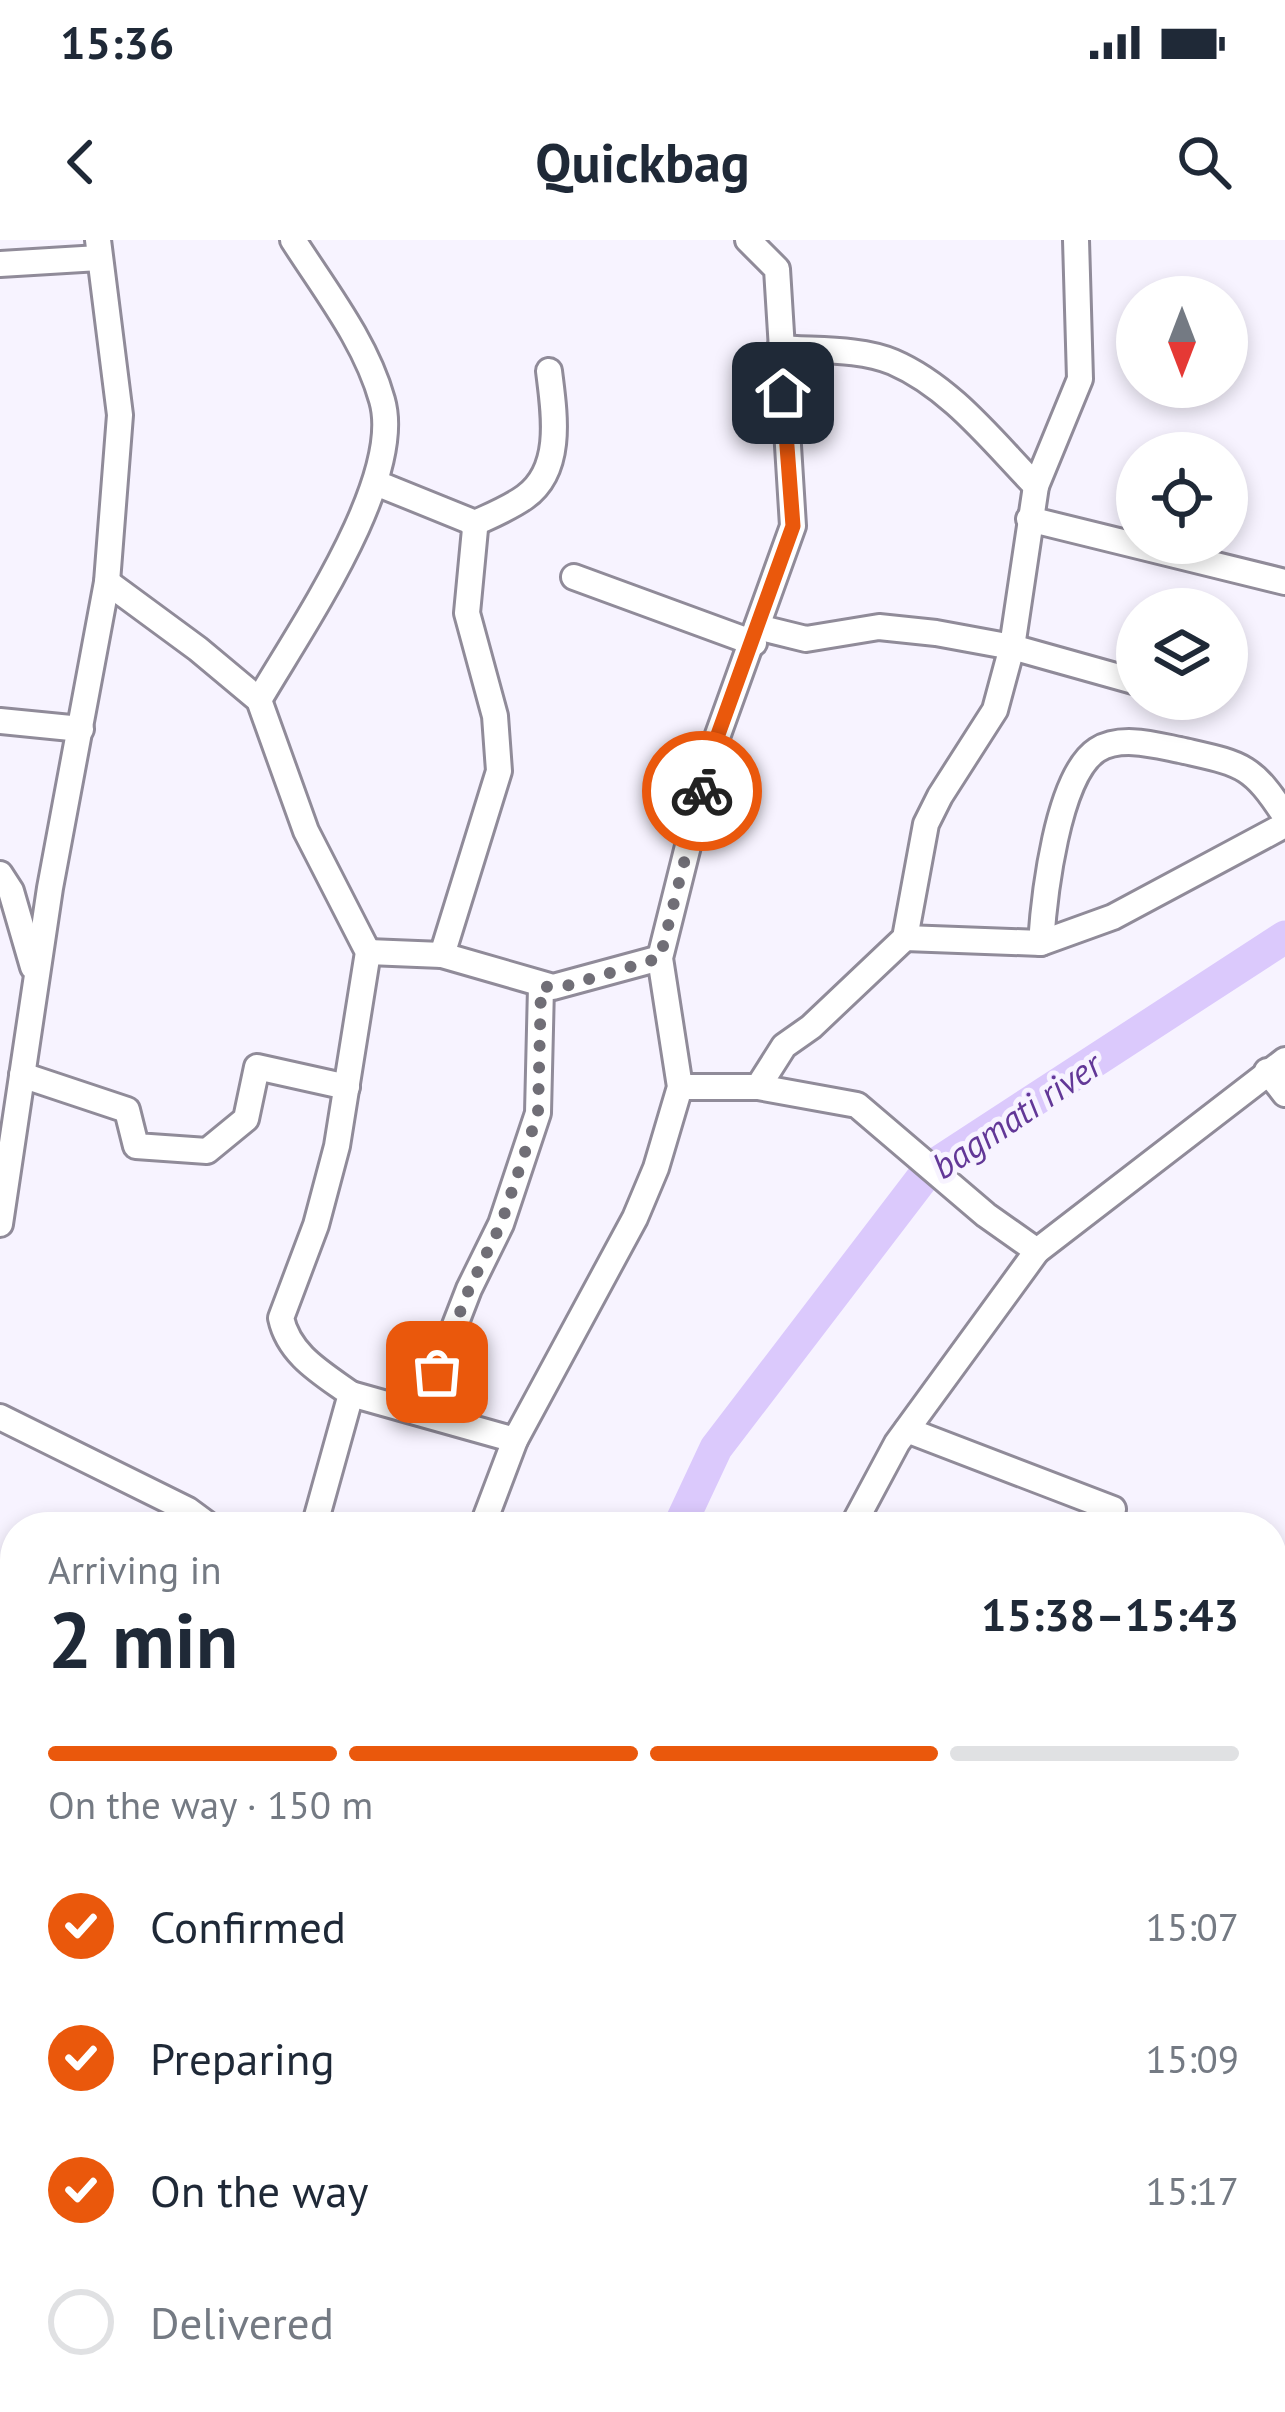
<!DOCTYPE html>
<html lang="en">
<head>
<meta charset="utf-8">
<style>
	body { margin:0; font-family:"PT Sans",sans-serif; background:#f2f2f3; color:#1f2937; height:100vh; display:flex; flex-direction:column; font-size:45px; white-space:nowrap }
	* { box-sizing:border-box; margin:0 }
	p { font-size:39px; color:#747a83 }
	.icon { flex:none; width:66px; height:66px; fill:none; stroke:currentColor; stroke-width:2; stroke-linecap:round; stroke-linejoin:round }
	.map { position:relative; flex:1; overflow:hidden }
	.drawer { position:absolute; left:0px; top:1272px; width:1287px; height:900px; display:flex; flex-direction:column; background:#fff; border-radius:48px 48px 0 0; box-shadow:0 6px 18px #0003 }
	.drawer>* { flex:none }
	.needle { width:78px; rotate:180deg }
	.fabs { position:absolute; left:1116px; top:36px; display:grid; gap:24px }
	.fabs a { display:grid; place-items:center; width:132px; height:132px; border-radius:50%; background:#fff; box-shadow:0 6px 18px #0003; font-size:60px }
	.pin { position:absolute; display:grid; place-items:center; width:102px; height:102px; color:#fff; margin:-51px; border-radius:24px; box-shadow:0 6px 18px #0006 }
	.courier { position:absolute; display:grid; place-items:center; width:120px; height:120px; margin:-60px; border:9px solid #ea580c; border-radius:50%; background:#fff; color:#222; box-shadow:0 3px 15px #0007 }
	.overview em { font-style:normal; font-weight:800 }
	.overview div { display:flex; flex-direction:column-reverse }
	.overview { display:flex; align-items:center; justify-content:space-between; height:204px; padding:0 48px }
	h1 { font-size:78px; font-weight:800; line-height:90px }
	.bar { display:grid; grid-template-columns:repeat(4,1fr); gap:18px 12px; align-content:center; height:144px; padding:0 48px }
	.bar i { height:15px; border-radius:9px; background:#e0e1e3 }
	.bar .selected { background:#ea580c }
	.bar p { grid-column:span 4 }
	ol { padding:0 48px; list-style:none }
	li { display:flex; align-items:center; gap:36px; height:132px }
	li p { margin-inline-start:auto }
	li .icon { padding:12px; border-radius:50%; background:#ea580c; color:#fff; stroke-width:4 }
	li:last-child { color:#747a83 }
	li i { width:66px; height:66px; border:6px solid #e0e1e3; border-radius:50% }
	.status { display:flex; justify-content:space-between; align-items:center; height:84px; padding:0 60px; background:#fff; direction:ltr }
	.status svg { height:33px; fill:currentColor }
	header { display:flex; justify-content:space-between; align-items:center; height:156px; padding:0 48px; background:#fff; font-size:54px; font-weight:800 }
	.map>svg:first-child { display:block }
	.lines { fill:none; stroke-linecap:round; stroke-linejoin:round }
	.river { stroke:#dbc9fc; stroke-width:33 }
	.minor-casing { stroke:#908b99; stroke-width:30 }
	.minor { stroke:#fff; stroke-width:24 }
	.done { stroke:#706e76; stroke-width:12; stroke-dasharray:0 21.6 }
	.route { stroke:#ea580c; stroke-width:15 }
	.labels { text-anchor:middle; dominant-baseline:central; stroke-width:10; stroke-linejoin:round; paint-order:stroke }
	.water-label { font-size:36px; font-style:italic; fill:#623797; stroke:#f7f3ff }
</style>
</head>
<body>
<div class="status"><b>15:36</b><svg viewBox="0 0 49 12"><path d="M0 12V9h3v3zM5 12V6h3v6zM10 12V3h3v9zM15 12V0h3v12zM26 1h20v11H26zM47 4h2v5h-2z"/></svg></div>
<header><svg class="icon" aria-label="back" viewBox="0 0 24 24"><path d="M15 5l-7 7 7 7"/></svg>Quickbag<svg class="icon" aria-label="search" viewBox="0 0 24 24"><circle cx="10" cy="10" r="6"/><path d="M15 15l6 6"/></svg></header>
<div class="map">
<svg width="1285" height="2172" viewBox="0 0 1285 2172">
	<rect width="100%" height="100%" fill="#f7f3ff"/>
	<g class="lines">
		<g class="river">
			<polyline points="679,1287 716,1208 930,928 1285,697"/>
			<polyline points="741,2157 744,2172"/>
		</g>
		<g class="minor-casing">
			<g id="minor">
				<polyline points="0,24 99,18"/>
				<path d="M 780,108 C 816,111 860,108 893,122 C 951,147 993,202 1036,246"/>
				<polyline points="376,243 470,281 475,289 467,373 495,476 499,531 442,715"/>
				<polyline points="1029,279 1285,342"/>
				<path d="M 473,284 C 490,276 510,268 525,257 C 564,229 554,172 549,131"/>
				<polyline points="574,337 754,403"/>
				<path d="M 107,342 L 198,409 L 259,460 L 306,591 L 368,712 L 337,906 L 316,985 L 281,1078 C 289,1115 322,1133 351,1154 L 314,1287"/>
				<polyline points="757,387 806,399 879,387 936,393 1012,407 1137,442"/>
				<path d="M 259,460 C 299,391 405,239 382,160 C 366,102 325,50 293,0"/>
				<polyline points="0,481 81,489"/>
				<polyline points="0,634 11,651 33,727"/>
				<polyline points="905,698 1041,703 1113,677 1285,585"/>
				<path d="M 1041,703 C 1044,658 1057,536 1097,510 C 1121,495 1155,505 1180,510 C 1241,524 1251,523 1285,576"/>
				<polyline points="368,712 442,715 553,747 660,718"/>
				<polyline points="1267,831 1285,854"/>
				<polyline points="22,835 127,870 136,906 207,911 246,879 257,827 347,847"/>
				<polyline points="680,847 758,847 857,865 986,975 1037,1011 897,1203 852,1287"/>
				<polyline points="758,847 784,806 811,787 905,698 926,584 940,556 995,470 1012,407 1036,246 1080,139 1076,0"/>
				<polyline points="0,984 50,648 107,342 120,175 98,0"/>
				<polyline points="1037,1011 1285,820"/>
				<polyline points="351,1154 515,1200 635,978 656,928 680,847 660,718 711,514 793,286 777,29 748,0"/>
				<polyline points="421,1173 469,1049 501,984 538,873 541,747"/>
				<polyline points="0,1177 188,1270 211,1287"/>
				<polyline points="907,1190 1113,1269"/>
				<polyline points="482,1287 515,1200"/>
				<polyline points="0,1545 2,1546"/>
				<polyline points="1272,1584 1285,1581"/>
				<polyline points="0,1766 15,1762"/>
				<polyline points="1272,1897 1285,1907"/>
				<polyline points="0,1945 15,1977"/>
				<polyline points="1272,2107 1285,2119"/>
				<polyline points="108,2157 116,2172"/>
				<polyline points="5,2172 15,2141"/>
				<polyline points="329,2172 333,2157"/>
				<polyline points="1050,2172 1051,2157"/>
				<polyline points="1276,2172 1285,2168"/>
			</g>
		</g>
		<use href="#minor" class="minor"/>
	</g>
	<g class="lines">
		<polyline class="done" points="437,1132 469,1049 501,984 538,873 541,747 566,746 660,718 702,551"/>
		<polyline class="route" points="702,551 711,514 793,286 783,153"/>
	</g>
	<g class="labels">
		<g class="water-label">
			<text transform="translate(1016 875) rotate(-34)">bagmati river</text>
		</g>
	</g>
</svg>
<div class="fabs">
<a><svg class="needle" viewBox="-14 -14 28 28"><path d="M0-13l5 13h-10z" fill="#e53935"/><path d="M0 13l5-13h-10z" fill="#747a83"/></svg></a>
<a><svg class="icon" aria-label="locate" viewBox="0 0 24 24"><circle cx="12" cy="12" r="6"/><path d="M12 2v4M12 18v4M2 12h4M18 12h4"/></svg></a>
<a><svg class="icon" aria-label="layers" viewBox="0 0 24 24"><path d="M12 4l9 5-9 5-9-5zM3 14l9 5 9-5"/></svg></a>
</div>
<div class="pin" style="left:437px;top:1132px;background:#ea580c"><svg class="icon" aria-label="bag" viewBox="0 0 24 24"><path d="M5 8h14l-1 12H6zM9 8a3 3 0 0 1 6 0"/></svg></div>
<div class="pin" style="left:783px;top:153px;background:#1f2937"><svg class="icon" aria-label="home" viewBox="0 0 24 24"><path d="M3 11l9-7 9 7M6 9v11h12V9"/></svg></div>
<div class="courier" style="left:702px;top:551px"><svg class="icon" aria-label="bike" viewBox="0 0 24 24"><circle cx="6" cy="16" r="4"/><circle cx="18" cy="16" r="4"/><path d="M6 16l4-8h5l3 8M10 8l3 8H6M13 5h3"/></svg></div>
<section class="drawer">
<div class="overview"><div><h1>2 min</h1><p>Arriving in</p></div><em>15:38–15:43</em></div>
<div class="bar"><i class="selected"></i><i class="selected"></i><i class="selected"></i><i></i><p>On the way · 150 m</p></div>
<ol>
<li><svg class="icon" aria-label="check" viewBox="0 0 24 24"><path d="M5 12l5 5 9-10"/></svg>Confirmed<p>15:07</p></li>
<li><svg class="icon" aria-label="check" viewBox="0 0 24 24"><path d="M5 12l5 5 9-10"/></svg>Preparing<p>15:09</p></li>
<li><svg class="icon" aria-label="check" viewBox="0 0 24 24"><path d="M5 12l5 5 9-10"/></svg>On the way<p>15:17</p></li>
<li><i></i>Delivered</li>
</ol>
</section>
</div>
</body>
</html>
